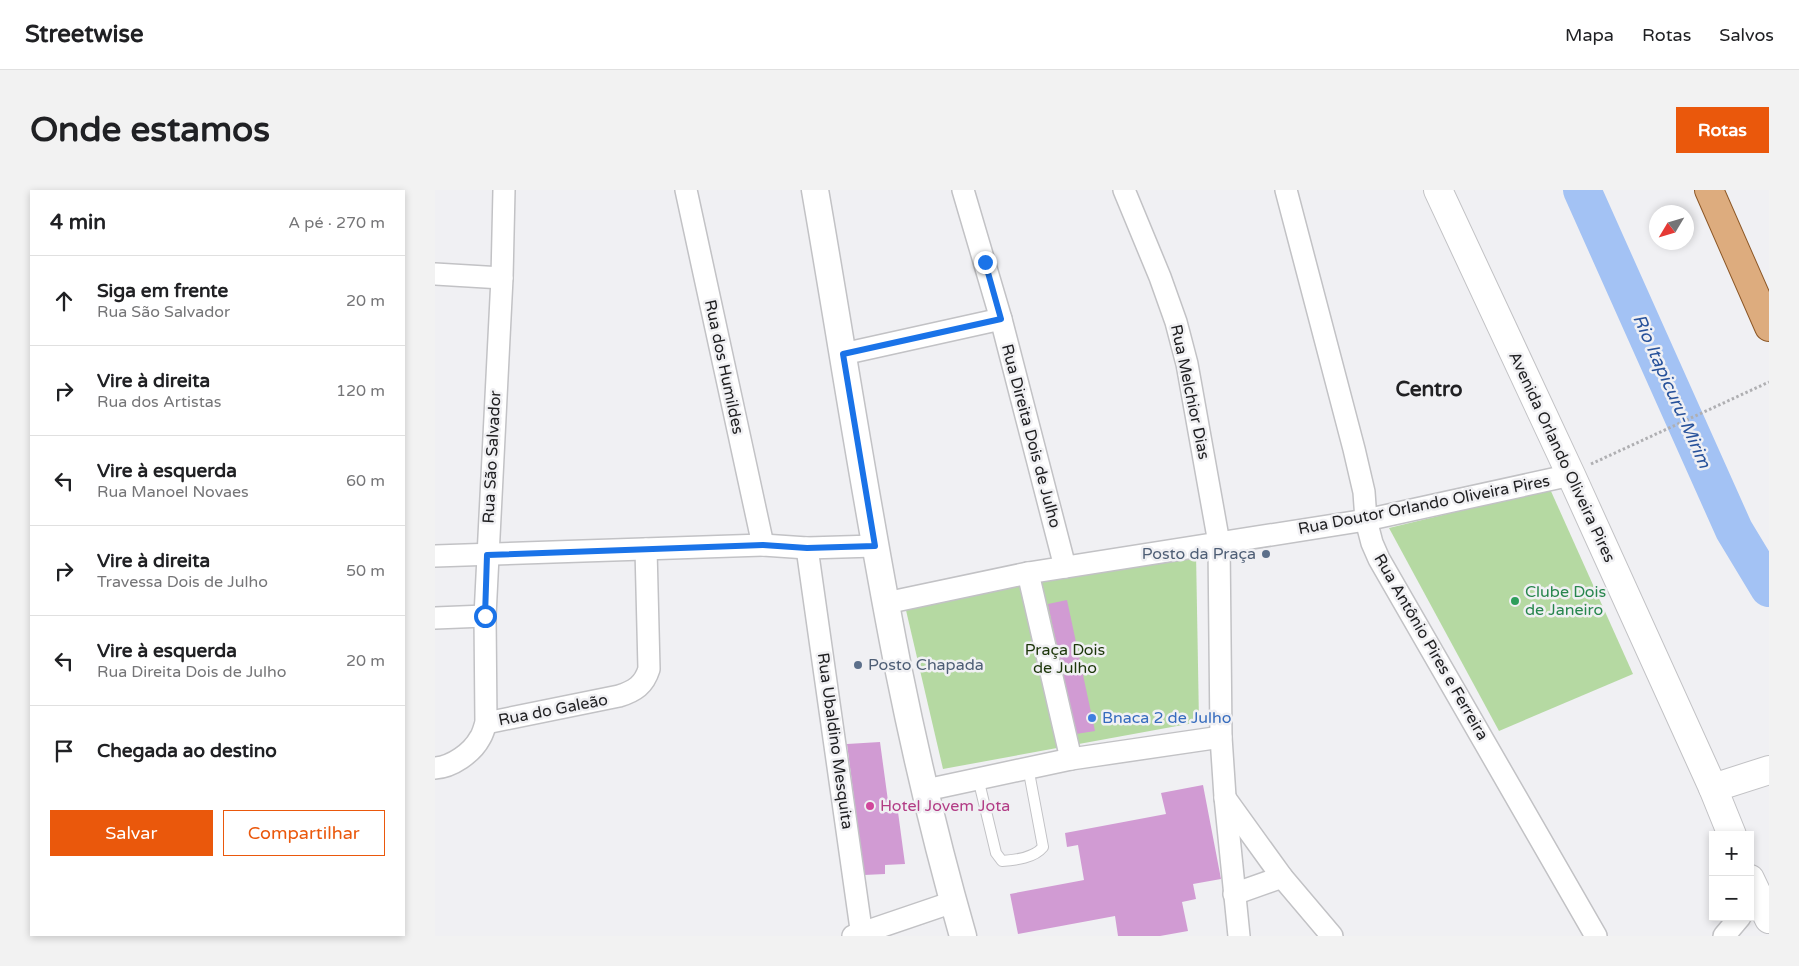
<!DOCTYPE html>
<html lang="pt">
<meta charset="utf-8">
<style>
body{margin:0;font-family:"Varela Round",sans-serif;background:#f2f2f2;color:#202124}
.controls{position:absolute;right:15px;bottom:15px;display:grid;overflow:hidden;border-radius:0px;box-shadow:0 2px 8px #0003}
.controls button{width:45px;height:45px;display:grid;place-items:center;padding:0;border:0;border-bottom:1px solid #e0e0e0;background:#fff;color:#202124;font:25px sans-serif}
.compass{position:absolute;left:1214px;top:15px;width:45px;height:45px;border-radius:50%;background:#fff;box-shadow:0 2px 8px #0003;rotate:232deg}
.stop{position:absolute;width:15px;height:15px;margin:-11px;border:4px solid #1a73e8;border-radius:50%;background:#fff}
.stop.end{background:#1a73e8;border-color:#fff;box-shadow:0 1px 5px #0008}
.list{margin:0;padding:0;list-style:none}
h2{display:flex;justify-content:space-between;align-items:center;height:65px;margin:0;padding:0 20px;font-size:21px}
h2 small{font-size:16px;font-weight:400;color:#757577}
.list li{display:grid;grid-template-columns:32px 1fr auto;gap:15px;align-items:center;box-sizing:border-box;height:90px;padding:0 20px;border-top:1px solid #e0e0e0}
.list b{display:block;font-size:19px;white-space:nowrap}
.list p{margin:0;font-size:16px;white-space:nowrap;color:#757577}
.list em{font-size:16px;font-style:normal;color:#757577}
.actions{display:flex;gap:10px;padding:15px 20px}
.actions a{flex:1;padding:11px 0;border:1px solid #ea580c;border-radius:0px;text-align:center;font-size:18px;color:#ea580c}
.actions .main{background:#ea580c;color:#fff}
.icon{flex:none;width:28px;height:28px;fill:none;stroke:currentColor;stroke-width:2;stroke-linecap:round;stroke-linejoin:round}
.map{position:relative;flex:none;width:1334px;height:746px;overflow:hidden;border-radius:0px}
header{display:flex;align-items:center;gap:30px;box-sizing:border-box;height:70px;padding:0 25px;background:#fff;border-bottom:1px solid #e0e0e0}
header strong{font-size:24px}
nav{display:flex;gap:28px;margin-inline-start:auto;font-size:18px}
.intro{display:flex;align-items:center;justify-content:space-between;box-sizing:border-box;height:120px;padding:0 30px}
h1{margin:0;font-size:35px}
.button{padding:12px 22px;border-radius:0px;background:#ea580c;color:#fff;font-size:18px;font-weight:700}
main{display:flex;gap:30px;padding:0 30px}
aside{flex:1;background:#fff;border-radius:0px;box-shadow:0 2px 8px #0003}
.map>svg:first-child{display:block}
.green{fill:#b5d9a2}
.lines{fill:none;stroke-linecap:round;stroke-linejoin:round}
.river{stroke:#a3c2f4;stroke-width:38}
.building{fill:#d19bd3}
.service-casing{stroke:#c2c2c5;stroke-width:12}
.minor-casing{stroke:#c2c2c5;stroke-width:24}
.tertiary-casing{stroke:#c2c2c5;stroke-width:29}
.secondary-casing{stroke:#c2c2c5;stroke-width:30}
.primary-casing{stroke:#8c5726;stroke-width:30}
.path{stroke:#afafb2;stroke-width:3;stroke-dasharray:2.5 2.5;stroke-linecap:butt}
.service{stroke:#fff;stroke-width:10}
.minor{stroke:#fff;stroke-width:21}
.tertiary{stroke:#fff;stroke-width:26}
.secondary{stroke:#fff;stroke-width:28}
.primary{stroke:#ddac7e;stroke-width:28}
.route{stroke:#1a73e8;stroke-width:6}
.service-dot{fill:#5c6f8a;stroke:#f0f0f3;stroke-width:2}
.leisure-dot{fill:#2e9e5b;stroke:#f0f0f3;stroke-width:2}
.shop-dot{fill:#3f7fe0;stroke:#f0f0f3;stroke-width:2}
.hotel-dot{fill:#d1479c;stroke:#f0f0f3;stroke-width:2}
.labels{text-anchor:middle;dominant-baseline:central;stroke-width:5;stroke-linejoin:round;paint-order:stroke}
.street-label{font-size:16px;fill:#212123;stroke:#f0f0f3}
.service-label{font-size:16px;fill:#4e5e75;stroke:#f0f0f3;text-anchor:end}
.leisure-label{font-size:16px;fill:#27864d;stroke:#f0f0f3;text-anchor:start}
.park-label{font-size:16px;fill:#1c3609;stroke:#f0f0f3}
.shop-label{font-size:16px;fill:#366cbe;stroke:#f0f0f3;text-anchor:start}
.hotel-label{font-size:16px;fill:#b23c85;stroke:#f0f0f3;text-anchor:start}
.water-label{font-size:18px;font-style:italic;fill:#28529b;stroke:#f0f0f3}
.district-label{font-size:21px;font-weight:bold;fill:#212123;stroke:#f0f0f3}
</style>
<header>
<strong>Streetwise</strong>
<nav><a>Mapa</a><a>Rotas</a><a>Salvos</a></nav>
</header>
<div class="intro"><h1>Onde estamos</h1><a class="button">Rotas</a></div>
<main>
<aside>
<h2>4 min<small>A pé · 270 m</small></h2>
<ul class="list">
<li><svg class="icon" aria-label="ahead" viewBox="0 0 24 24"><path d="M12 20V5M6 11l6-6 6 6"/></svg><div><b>Siga em frente</b><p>Rua São Salvador</p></div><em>20 m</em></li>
<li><svg class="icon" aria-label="right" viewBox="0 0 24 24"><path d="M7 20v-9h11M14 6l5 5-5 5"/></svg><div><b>Vire à direita</b><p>Rua dos Artistas</p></div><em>120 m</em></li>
<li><svg class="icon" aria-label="left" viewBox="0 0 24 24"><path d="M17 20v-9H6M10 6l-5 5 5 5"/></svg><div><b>Vire à esquerda</b><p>Rua Manoel Novaes</p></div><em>60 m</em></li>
<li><svg class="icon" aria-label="right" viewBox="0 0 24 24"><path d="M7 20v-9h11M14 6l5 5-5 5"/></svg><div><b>Vire à direita</b><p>Travessa Dois de Julho</p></div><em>50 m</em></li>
<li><svg class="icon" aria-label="left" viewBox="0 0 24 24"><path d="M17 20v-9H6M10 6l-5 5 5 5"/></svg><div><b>Vire à esquerda</b><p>Rua Direita Dois de Julho</p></div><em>20 m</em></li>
<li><svg class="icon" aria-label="arrive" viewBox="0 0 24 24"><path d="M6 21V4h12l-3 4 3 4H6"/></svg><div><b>Chegada ao destino</b></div></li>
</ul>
<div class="actions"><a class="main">Salvar</a><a>Compartilhar</a></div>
</aside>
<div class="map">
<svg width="1334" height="746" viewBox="0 0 1334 746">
<rect width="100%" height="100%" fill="#f0f0f3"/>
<!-- green -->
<g class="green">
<path d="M1115,299L1198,484L1064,541L954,338Z"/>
<path d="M761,362L764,532L508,579L470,416Z"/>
</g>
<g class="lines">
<!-- river -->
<path class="river" d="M1147,0L1299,340L1334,398"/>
</g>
<!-- building -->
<g class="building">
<path d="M632,410L660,541L641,544L613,414Z"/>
<path d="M445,552L453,611L448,622H463L470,674L450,675V684L429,685L412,554Z"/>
<path d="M768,595L786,689L758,694L761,709L747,712L753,741L725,746H683L680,726L583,744L575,704L649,690L643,655L632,657L630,643L731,624L726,603Z"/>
</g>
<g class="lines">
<!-- service casing -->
<g class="service-casing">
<path id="service" d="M543,588L561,663L567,671C581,670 599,668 608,657L593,577"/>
</g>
<!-- minor casing -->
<g class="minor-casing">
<g id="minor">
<path d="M251,0L328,355"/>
<path d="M528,0L566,129L630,377"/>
<path d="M689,0L725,87L741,132L752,174L784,353L786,547L790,607L804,746"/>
<path d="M851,0L919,259L929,302L931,330L937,353L944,369L1161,746"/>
<path d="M0,84L67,88"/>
<path d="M408,164L566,129"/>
<path d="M372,358L427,746"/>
<path d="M0,366L328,355L372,358L440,356"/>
<path d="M593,383L636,569"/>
<path d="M451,413L593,383L931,330L1136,285"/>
<path d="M0,428L50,426"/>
<path d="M51,533L184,506C200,501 209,495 214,479L211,359"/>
<path d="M0,578C17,577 37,563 45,548C48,544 49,538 51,533L50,426L67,88L69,0"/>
<path d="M491,600L636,569L786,547"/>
<path d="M790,608L847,687L897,746"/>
<path d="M799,704L847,687"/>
<path d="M418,746L518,712"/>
<path d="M1289,746L1305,727"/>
</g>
</g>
<!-- tertiary casing -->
<g class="tertiary-casing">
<path id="tertiary" d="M380,0C408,161 432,322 464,482C482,571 503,659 528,746"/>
</g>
<!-- secondary casing -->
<g class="secondary-casing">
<g id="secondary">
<path d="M1003,0L1136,285L1278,598L1297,645"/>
<path d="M1278,598L1334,580"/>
<path d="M1315,689L1334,729"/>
</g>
</g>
<!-- primary casing -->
<g class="primary-casing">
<path id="primary" d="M1274,0L1334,137"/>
</g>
<!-- path -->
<path class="path" d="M1156,274L1334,192"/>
<!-- service -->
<use href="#service" class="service"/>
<!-- minor -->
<use href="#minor" class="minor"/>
<!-- tertiary -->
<use href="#tertiary" class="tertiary"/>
<!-- secondary -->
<use href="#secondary" class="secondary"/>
<!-- primary -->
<use href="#primary" class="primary"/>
</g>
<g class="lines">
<!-- route -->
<path class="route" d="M50,426L52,365L328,355L372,358L440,356L408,164L566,129L550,72"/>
</g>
<!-- markers -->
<g class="service-dot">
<circle cx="831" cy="364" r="5"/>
<circle cx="423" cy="475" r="5"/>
</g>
<circle class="leisure-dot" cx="1080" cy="411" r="5"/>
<circle class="shop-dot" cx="657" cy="528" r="5"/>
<circle class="hotel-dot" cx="435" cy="616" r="5"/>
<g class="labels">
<!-- street labels -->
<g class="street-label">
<text transform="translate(289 177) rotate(78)">Rua dos Humildes</text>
<text transform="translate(755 202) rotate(78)">Rua Melchior Dias</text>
<text transform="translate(596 246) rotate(75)">Rua Direita Dois de Julho</text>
<text transform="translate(57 267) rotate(-87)">Rua São Salvador</text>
<text transform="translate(1127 267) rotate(65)">Avenida Orlando Oliveira Pires</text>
<text transform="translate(989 315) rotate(-11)">Rua Doutor Orlando Oliveira Pires</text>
<text transform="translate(996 457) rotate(60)">Rua Antônio Pires e Ferreira</text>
<text transform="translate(118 520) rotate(-11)">Rua do Galeão</text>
<text transform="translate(400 551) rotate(82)">Rua Ubaldino Mesquita</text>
</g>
<!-- service labels -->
<g class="service-label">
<text x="821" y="364">Posto da Praça</text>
<text x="433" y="475" text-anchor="start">Posto Chapada</text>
</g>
<!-- leisure labels -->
<g class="leisure-label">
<text x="1090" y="402">Clube Dois<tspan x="1090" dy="18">de Janeiro</tspan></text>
</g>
<!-- park labels -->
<g class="park-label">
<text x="630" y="460">Praça Dois<tspan x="630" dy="18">de Julho</tspan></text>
</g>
<!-- shop labels -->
<g class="shop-label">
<text x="667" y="528">Bnaca 2 de Julho</text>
</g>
<!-- hotel labels -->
<g class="hotel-label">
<text x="445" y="616">Hotel Jovem Jota</text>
</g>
<!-- water labels -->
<g class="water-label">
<text transform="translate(1237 201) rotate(66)">Rio Itapicuru-Mirim</text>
</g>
<!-- district labels -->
<g class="district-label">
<text x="994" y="199">Centro</text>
</g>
</g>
</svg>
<div class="controls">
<button>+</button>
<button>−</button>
</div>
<svg class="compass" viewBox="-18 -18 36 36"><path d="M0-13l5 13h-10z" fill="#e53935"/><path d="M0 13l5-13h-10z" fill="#757577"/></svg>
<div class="stop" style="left:50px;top:426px"></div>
<div class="stop end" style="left:550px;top:72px"></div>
</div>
</main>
